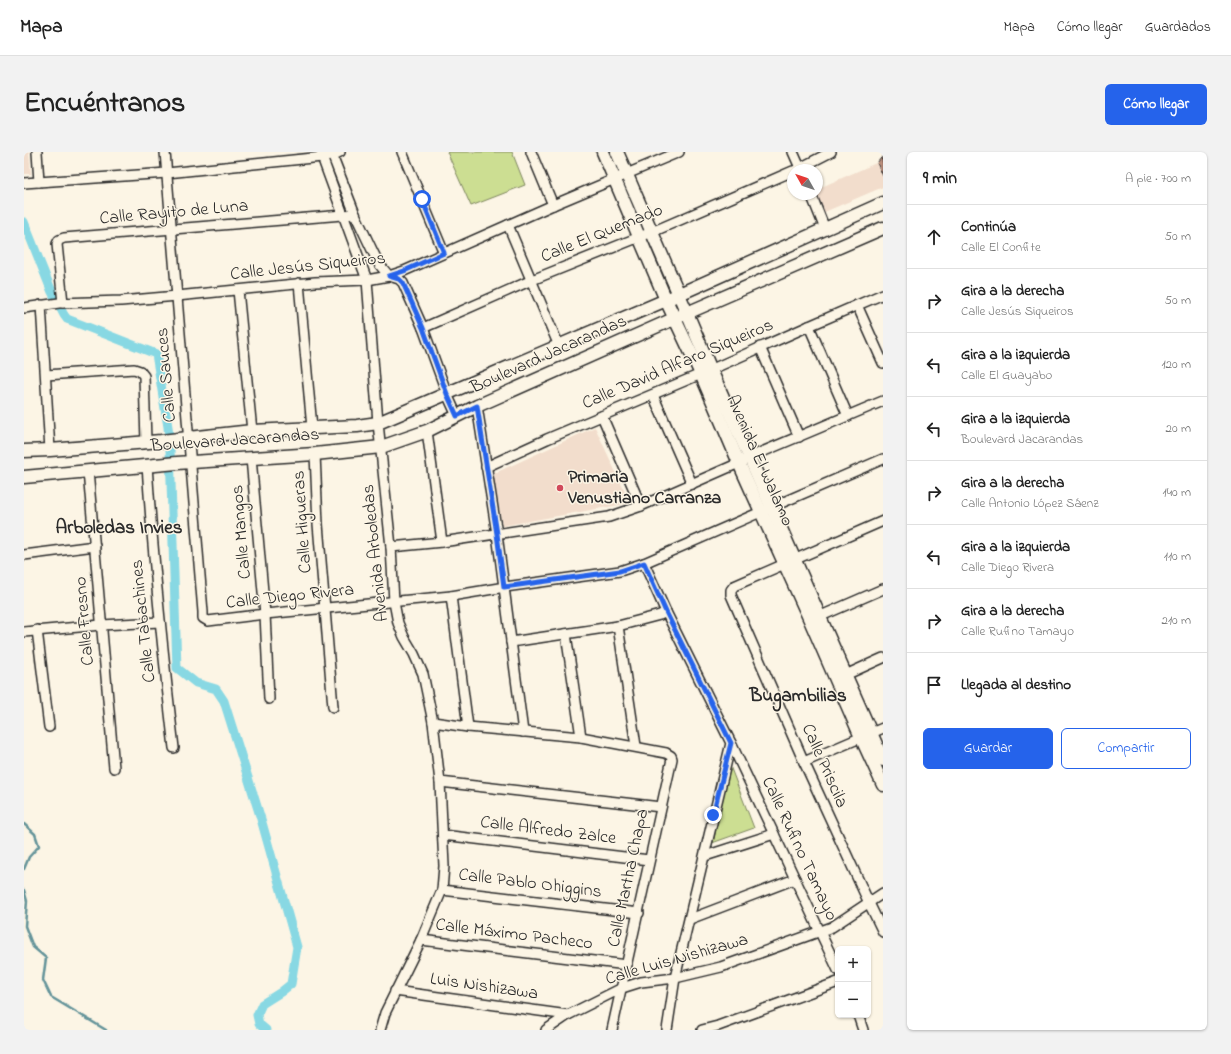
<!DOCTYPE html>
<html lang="es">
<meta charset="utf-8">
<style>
body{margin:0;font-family:"Indie Flower",sans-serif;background:#f2f2f2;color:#222}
.controls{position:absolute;right:12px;bottom:12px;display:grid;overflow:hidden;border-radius:6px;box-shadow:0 1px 3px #0004}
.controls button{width:36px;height:36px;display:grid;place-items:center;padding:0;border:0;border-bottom:1px solid #e0e0e0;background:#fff;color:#222;font:20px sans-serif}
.compass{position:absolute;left:763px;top:12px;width:36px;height:36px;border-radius:50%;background:#fff;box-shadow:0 1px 3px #0004;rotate:310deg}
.stop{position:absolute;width:12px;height:12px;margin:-9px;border:3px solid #2563eb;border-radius:50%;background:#fff}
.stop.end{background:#2563eb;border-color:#fff;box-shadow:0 1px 4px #0008}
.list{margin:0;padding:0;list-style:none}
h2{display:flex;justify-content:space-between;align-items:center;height:52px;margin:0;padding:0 16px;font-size:17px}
h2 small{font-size:13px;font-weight:400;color:#767676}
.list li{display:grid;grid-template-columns:26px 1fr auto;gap:12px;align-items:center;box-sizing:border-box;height:64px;padding:0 16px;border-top:1px solid #e0e0e0}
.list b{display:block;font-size:15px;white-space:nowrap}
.list p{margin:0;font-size:13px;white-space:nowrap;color:#767676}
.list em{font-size:13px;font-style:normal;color:#767676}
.actions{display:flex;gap:8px;padding:12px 16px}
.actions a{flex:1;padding:9px 0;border:1px solid #2563eb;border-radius:6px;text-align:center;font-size:14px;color:#2563eb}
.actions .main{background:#2563eb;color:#fff}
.icon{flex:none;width:22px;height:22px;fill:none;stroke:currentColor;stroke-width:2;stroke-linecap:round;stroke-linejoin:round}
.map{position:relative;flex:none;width:859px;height:878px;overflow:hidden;border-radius:6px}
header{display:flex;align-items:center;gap:24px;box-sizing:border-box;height:56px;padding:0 20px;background:#fff;border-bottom:1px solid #e0e0e0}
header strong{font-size:19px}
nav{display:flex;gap:22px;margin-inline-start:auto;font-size:14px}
.intro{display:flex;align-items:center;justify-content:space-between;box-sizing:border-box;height:96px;padding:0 24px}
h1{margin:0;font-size:28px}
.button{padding:10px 18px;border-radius:6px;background:#2563eb;color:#fff;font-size:14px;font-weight:700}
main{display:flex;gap:24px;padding:0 24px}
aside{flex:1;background:#fff;border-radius:6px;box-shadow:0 1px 3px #0004}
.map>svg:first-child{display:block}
.built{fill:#f2ddcc}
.green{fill:#ccde92;stroke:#7c845e}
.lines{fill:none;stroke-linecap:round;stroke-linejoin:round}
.stream{stroke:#639399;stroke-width:2.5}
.canal{stroke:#88d8e3;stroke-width:9}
.street-casing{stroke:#2b2b2b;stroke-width:12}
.secondary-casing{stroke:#2b2b2b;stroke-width:15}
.street{stroke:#fcf5e5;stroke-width:9}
.secondary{stroke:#fcf5e5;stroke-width:12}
.wall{fill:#bb8e7c;stroke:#2b2b2b}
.building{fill:#daa590;stroke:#2b2b2b}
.route{stroke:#2563eb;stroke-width:5}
.poi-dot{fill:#d1495b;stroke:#fcf5e5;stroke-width:1.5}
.labels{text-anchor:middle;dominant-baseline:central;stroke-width:3;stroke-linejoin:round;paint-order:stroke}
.street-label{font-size:18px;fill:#2b2b2b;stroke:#fcf5e5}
.poi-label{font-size:18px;font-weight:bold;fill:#2b2b2b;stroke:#fcf5e5;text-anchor:start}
.neighbourhood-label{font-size:19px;font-weight:bold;fill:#2b2b2b;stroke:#fcf5e5}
</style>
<header>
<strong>Mapa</strong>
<nav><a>Mapa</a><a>Cómo llegar</a><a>Guardados</a></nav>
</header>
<div class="intro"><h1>Encuéntranos</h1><a class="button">Cómo llegar</a></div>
<main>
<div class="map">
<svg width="859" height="878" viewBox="0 0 859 878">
<rect width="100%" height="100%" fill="#fcf5e5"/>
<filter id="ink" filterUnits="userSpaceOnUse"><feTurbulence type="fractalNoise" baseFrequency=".025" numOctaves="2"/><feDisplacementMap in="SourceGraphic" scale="8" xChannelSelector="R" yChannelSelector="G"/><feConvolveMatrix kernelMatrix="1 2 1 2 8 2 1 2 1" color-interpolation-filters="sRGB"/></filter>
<g filter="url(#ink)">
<!-- built -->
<g class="built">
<path d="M0,0H5L7,22H0Z"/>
<path d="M859,8V35L798,61L790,42H793V37Z"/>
<path d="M571,275L606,351L478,374L469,322Z"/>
</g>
<!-- green -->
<g class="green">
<path d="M423,0H488L501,33L447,54Z"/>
<path d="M706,614L730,676L688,691H689Z"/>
</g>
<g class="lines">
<!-- stream -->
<g class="stream">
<path d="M0,672L11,682L15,694L5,705L0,717"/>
<path d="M0,738L3,749L1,774L9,795L22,806L19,828L27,845L82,878"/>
</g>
<!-- canal -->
<path class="canal" d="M0,70L28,140L40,163L43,167L132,202L144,275L146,298L153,516L172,531L192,537L200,549L237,667L273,795L267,832L257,840L238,852L233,863L235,872L242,878"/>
<!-- street casing -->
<g class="street-casing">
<g id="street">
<path d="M13,0L15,30"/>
<path d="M141,0L179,460V466L184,469L241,462L427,444L481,435L596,419L620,411L748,355L859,307"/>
<path d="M307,0L331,62L349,100L355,112L365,124L375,127L379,131L399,176L423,242L433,264"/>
<path d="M378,0L420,101"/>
<path d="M507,0L529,53"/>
<path d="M769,0L777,18"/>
<path d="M298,5L343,128L354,271L367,395L370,450L374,471L380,485L390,502L399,522L409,570L416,630L420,714L418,738L397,788L361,861L356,878"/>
<path d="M772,18L807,0"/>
<path d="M0,31L143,21L308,4L316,0"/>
<path d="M787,42L801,77"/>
<path d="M484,73L535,194"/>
<path d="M275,131L288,276"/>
<path d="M214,138L228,279"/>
<path d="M39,151L33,92L35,88L40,86L331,62"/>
<path d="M17,153L26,298"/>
<path d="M833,153L859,211"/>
<path d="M0,156L35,151L97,149L153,144L291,130L343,128L365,124L380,119L529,53L655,0"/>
<path d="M785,174L824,264"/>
<path d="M399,176L508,128L628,80L769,19"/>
<path d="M736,195L775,285"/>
<path d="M22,223L110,217L116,219L120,224L122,290"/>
<path d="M629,243L668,332"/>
<path d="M453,254L473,382L499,580"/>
<path d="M578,264L617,354"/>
<path d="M403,279L418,390"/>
<path d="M291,302L294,372L309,555"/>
<path d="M227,306L241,462L245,547"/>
<path d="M123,313C129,408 139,502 150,596"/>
<path d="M462,315L523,287L677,222L785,174L859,142"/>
<path d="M64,319L90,616"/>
<path d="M859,369L710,434L707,438V443L780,610L845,751L859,780"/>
<path d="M367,395L418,390L585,365L617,354L715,311L726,305L859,249"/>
<path d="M0,403L71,394"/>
<path d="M620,411L642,460L707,591L651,826L643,878"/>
<path d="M427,444L444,575"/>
<path d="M790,467L859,437"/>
<path d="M594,474L612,594"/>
<path d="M13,478L25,575"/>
<path d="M0,480L77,473L136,470"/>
<path d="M542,482L557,585"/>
<path d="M487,490L594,474L636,463L642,460"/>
<path d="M817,525L859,506"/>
<path d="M409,570L444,575L557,585L642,601L647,604L648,607L588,878"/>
<path d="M707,591L814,818"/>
<path d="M780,610L859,576"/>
<path d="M416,630L637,655"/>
<path d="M419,683L625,708"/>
<path d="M681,704L750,682"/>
<path d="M418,738L615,761"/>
<path d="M666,767L771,727"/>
<path d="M397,788L603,813"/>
<path d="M371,839L544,863"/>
<path d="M834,863L839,878"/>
<path d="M522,878L544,863L598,836L617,830L651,826L697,815L808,775L859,741"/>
<path d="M678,878L694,874L814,830"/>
</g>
</g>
<!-- secondary casing -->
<g class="secondary-casing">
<g id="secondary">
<path d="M579,0L642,148L677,222L715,311L786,468L837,585L859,633"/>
<path d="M593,0L663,161L687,218L859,608"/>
<path d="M0,299L26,298L137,289L228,279L333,274L354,271L642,148L859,51"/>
<path d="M0,325L153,311L291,302L357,295L403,279L453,254L663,161L859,76"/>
</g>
</g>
<!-- street -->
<use href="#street" class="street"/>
<!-- secondary -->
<use href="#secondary" class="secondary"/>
</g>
<!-- wall -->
<path class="wall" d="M859,5V24L853,11L857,6Z"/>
<!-- building -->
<path class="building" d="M859,5V11L857,6Z"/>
</g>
<g class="lines" filter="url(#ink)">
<!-- route -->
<path class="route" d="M398,47L420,101L380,119L365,124L375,127L379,131L399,176L423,242L433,264L453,254L473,382L480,435L596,419L620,411L642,460L707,591L689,663"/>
</g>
<!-- markers -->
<circle class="poi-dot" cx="536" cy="336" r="4"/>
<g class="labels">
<!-- street labels -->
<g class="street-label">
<text transform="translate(150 61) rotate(-5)">Calle Rayito de Luna</text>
<text transform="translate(578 82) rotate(-22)">Calle El Quemado</text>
<text transform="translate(284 115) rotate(-6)">Calle Jesús Siqueiros</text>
<text transform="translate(525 203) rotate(-24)">Boulevard Jacarandas</text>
<text transform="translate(654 213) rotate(-23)">Calle David Alfaro Siqueiros</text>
<text transform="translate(143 223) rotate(-95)">Calle Sauces</text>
<text transform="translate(211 289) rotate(-4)">Boulevard Jacarandas</text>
<text transform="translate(735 309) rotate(66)">Avenida El Walamo</text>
<text transform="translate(279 370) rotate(-94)">Calle Higueras</text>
<text transform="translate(218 380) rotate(-95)">Calle Mangos</text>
<text transform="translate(352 401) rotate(-96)">Avenida Arboledas</text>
<text transform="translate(266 445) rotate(-6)">Calle Diego Rivera</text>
<text transform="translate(61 469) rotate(-95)">Calle Fresno</text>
<text transform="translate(120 469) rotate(-96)">Calle Tabachines</text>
<text transform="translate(800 614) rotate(66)">Calle Priscila</text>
<text transform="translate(524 679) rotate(7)">Calle Alfredo Zalce</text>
<text transform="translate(775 697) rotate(65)">Calle Rufino Tamayo</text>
<text transform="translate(605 726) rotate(-78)">Calle Martha Chapa</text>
<text transform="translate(506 732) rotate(7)">Calle Pablo Ohiggins</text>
<text transform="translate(490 783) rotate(7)">Calle Máximo Pacheco</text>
<text transform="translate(653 808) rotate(-16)">Calle Luis Nishizawa</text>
<text transform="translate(460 835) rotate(8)">Luis Nishizawa</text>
</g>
<!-- poi labels -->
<g class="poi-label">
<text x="544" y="326">Primaria<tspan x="544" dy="21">Venustiano Carranza</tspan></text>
</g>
<!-- neighbourhood labels -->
<g class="neighbourhood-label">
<text x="95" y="376">Arboledas Invies</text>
<text x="774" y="544">Bugambilias</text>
</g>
</g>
</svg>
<div class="controls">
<button>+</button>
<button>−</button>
</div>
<svg class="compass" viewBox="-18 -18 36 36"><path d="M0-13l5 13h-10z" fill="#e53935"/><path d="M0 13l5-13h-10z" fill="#767676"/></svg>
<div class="stop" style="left:398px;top:47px"></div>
<div class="stop end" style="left:689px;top:663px"></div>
</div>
<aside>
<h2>9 min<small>A pie · 700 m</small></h2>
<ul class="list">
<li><svg class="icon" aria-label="ahead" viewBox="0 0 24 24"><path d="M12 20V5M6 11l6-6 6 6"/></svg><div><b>Continúa</b><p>Calle El Confite</p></div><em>50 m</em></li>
<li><svg class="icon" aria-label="right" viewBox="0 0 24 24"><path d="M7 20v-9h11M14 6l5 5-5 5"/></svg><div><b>Gira a la derecha</b><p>Calle Jesús Siqueiros</p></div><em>50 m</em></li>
<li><svg class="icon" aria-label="left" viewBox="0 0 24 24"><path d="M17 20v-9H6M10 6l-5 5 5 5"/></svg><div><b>Gira a la izquierda</b><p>Calle El Guayabo</p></div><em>120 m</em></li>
<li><svg class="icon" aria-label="left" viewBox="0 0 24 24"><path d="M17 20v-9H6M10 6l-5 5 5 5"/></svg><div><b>Gira a la izquierda</b><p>Boulevard Jacarandas</p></div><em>20 m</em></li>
<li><svg class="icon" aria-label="right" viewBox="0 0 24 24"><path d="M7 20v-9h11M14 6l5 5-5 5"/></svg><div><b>Gira a la derecha</b><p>Calle Antonio López Sáenz</p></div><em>140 m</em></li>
<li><svg class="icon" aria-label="left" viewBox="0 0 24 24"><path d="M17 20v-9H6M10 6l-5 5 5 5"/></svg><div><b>Gira a la izquierda</b><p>Calle Diego Rivera</p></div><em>110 m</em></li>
<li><svg class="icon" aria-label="right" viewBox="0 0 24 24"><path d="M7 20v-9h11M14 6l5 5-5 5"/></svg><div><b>Gira a la derecha</b><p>Calle Rufino Tamayo</p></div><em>210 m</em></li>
<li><svg class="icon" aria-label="arrive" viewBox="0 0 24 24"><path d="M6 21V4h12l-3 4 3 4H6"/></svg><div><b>Llegada al destino</b></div></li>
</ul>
<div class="actions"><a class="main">Guardar</a><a>Compartir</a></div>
</aside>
</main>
